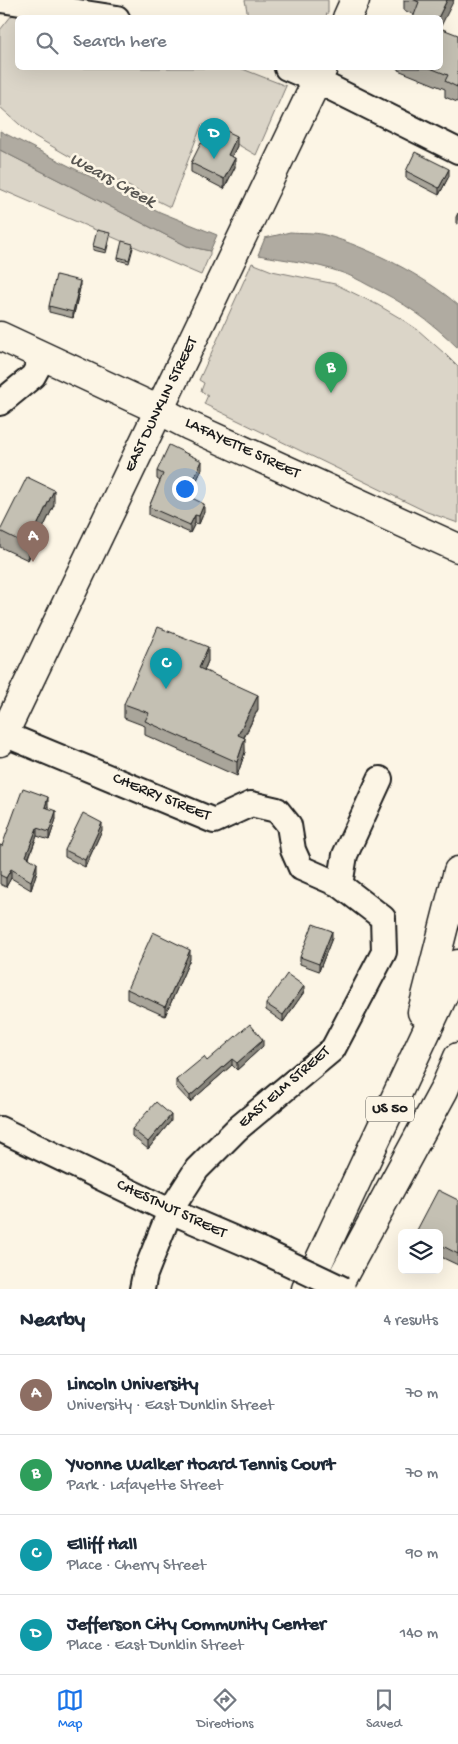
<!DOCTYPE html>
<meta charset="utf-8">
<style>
body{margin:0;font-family:"Gochi Hand",sans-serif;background:#f6f6f7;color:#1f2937}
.controls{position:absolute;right:15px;bottom:15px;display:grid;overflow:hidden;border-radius:8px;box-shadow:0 5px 20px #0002}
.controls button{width:45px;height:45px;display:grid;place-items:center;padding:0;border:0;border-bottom:1px solid #e0e1e3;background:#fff;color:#1f2937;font:25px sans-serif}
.you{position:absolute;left:184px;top:488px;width:18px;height:18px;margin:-12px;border:4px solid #fff;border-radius:50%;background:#1a73e8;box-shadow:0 0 0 8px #1a73e833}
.badge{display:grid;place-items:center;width:32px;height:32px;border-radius:50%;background:#1a73e8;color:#fff;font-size:16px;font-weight:700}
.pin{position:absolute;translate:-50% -41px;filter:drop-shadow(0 1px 2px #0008)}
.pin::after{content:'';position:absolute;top:26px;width:18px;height:15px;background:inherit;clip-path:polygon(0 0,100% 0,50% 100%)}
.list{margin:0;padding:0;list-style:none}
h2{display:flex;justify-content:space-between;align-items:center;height:65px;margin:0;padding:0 20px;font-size:21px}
h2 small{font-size:16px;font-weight:400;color:#747a83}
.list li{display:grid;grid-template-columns:32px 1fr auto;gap:15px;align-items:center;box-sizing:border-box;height:80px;padding:0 20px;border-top:1px solid #e0e1e3}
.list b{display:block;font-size:19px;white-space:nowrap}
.list p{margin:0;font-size:16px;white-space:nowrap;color:#747a83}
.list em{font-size:16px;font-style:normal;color:#747a83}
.icon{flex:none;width:28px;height:28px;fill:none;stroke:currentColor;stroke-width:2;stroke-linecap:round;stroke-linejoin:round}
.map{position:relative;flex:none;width:458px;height:1289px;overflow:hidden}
.search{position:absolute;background:#fff;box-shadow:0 5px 20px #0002;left:15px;right:15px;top:15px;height:55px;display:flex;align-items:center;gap:12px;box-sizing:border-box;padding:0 18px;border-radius:8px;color:#747a83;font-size:19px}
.sheet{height:385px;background:#fff}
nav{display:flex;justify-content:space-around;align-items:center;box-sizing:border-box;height:70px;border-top:1px solid #e0e1e3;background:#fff;font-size:14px;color:#747a83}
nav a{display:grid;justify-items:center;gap:2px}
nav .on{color:#1a73e8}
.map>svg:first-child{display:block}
.green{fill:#dbd5c8;stroke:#7c7872}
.water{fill:#b0aba1;stroke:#75726c}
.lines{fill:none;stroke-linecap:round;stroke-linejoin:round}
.minor-casing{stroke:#1c1c1c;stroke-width:28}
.major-casing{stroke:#1c1c1c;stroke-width:31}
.highway-casing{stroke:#1c1c1c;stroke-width:31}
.minor{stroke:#fcf5e5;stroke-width:24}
.major{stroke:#fcf5e5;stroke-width:28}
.highway{stroke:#fcf5e5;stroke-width:28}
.minor-bridge-casing{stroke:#1c1c1c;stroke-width:28;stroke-linecap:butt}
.minor-bridge{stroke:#fcf5e5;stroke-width:24}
.wall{fill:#a9a59a;stroke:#1c1c1c}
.shaded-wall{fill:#89867d;stroke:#1c1c1c}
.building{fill:#c4c0b3;stroke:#1c1c1c}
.labels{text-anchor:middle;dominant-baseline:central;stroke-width:5;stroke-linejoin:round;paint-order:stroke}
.shield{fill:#fcf5e5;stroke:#5f5d58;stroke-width:1}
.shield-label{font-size:15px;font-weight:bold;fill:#1c1c1c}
.street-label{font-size:16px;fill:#1c1c1c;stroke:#fcf5e5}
.water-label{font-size:18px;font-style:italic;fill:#575551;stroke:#fcf5e5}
</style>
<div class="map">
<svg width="458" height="1289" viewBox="0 0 458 1289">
<rect width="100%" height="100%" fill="#fcf5e5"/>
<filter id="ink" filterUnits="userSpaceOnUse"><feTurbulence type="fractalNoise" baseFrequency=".02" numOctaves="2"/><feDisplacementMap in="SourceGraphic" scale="10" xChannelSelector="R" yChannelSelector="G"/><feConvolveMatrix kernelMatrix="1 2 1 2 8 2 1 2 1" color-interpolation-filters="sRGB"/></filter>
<g filter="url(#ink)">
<!-- green -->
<g class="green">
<path d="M245,0H328V12L325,17H248Z"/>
<path d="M12,15L28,17L18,18V68H240L286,86L256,155L202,124L170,207L74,159L29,133L0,107V30Z"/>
<path d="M0,150L187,246L210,251V254L201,275L0,189Z"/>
<path d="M252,263L272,271L335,284L378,305L400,318L418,330L444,353L458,367V523L427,512L204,404L208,395L201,391L204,383L199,380Z"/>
</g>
<!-- water -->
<g class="water">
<path d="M0,131L160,212L217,235L210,251L187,246L0,150Z"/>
<path d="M290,232C301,233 315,232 325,235C368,247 425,276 458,305V348C430,320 403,302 368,285C359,280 350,275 340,272C314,263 285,260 258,255L265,238Z"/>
</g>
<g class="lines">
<!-- minor casing -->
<g class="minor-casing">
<g id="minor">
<path d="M1,0L117,18"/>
<path d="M287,68L317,81L458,151"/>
<path d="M0,403L33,376L44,356"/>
<path d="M4,734L214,821L251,804L277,810L289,825L293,850L301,868L340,885"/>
<path d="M0,1129L170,1211L263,1251"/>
<path d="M142,1289L145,1274L170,1211L197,1169L237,1129L333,1049L384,952L383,918L340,885L345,855L380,779"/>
</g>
</g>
<!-- major casing -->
<g class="major-casing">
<g id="major">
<path d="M347,18L355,0"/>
<path d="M0,336L159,410L190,426L458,548"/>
<path d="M0,742L323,68"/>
</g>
</g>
<!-- highway casing -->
<g class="highway-casing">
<g id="highway">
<path d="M422,1012L458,871"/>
<path d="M306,1289L458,964"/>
<path d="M336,1289L444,1090L458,1057"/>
</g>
</g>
<!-- minor -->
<use href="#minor" class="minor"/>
<!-- major -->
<use href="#major" class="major"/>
<!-- highway -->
<use href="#highway" class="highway"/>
<!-- minor-bridge casing -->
<g class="minor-bridge-casing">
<path id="minor-bridge" d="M263,1251L343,1289"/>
</g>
<!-- minor-bridge -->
<use href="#minor-bridge" class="minor-bridge"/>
</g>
<!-- wall -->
<g class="wall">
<path d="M404,0H454L414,15L404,10Z"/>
<path d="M458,35V101H457V102L445,97V89L398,70V68H440Z"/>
<path d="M207,145L237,146L232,156L235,167L224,189L191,172V163Z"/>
<path d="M406,171L449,176L439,195L406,178Z"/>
<path d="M458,213V224L456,223V217Z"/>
<path d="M110,237L106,253L93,250V246Z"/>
<path d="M133,248L129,263L118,260V257Z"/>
<path d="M80,288L73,318L49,312V306Z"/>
<path d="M202,469L189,497L204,512L199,524L195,523L190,533L149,515V507L160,481L157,479V471Z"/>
<path d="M54,505L28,560L0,547V531Z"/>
<path d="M208,661L204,671L258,709L244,738L245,752L237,776L145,735V726L124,718V704Z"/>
<path d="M48,806V808L56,819L49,840L37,836L29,858L37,871L31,890L11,878L6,887L0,884V845L2,846Z"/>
<path d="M102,830L85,867L65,857V850Z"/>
<path d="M332,938L319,971L300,964V957Z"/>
<path d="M190,959L165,1016L127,999V989Z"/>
<path d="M304,992L283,1022L266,1010V1004Z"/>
<path d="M263,1046L237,1070L232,1065L190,1102L176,1087V1080L207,1061Z"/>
<path d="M171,1121L148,1149L132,1136V1129Z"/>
<path d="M458,1200V1265L439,1256V1233Z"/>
</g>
<!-- shaded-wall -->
<g class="shaded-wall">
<path d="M447,0H454L440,28V18H438Z"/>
<path d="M237,136V146L228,164V155Z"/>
<path d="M235,158V167L224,189V179Z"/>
<path d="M449,169V176L439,195V188Z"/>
<path d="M80,281V288L73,318V312Z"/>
<path d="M202,461V469L186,504V495Z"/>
<path d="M54,490V505L28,560V545Z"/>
<path d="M204,504V512L199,524V516Z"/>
<path d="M195,515V523L190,533V525Z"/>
<path d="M208,647V661L199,682V668Z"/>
<path d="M258,695V709L238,749V735Z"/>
<path d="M245,738V752L237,776V762Z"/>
<path d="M48,797V806L45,815V807Z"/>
<path d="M56,811V819L49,840V832Z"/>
<path d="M102,823V830L85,867V860Z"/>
<path d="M37,828V836L26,864V856Z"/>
<path d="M37,863V871L31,890V881Z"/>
<path d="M11,869V878L6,887V878Z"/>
<path d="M332,931V938L319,971V964Z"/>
<path d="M190,950V959L165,1016V1007Z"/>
<path d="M304,986V992L283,1022V1015Z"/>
<path d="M263,1040V1046L237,1070V1063Z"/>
<path d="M232,1059V1065L190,1102V1096Z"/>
<path d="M171,1115V1121L148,1149V1142Z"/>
</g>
<!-- building -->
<g class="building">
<path d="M414,0H447L438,18H413L419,2Z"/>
<path d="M440,28L458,35V85H457V87L445,81L448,75L430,68H440Z"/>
<path d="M216,126L237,136L228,155L235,158L224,179L191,163L201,143L207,145Z"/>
<path d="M415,152L449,169L439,188L406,171Z"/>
<path d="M97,230L110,233L106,250L93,246Z"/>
<path d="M122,241L133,244L129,260L118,257Z"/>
<path d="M56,275L80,281L73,312L49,306Z"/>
<path d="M169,445L202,461L186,495L204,504L199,516L195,515L190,525L149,507L163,474L157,471Z"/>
<path d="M27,477L54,490L28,545L0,531Z"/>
<path d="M158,627L208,647L199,668L258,695L238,735L245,738L237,762L145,721L149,713L124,704Z"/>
<path d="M23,788L48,797L45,807L56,811L49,832L37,828L26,856L37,863L31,881L11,869L6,878L0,875V845L2,846Z"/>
<path d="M83,813L102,823L85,860L65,850Z"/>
<path d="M313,924L332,931L319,964L300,957Z"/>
<path d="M153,932L190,950L165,1007L127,989Z"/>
<path d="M287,974L304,986L283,1015L266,1004Z"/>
<path d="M250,1024L263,1040L237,1063L232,1059L190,1096L176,1080L204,1057L207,1061Z"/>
<path d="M156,1102L171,1115L148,1142L132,1129Z"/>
<path d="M438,1190L458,1200V1254L439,1244V1233L416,1232Z"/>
</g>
</g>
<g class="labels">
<!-- shield labels -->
<rect class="shield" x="366" y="1096.5" width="48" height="25" rx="4"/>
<g class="shield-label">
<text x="390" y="1109">US 50</text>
</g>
<!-- street labels -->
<g class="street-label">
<text transform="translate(162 405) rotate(-64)">EAST DUNKLIN STREET</text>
<text transform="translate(242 449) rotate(25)">LAFAYETTE STREET</text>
<text transform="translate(161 798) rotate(22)">CHERRY STREET</text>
<text transform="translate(285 1088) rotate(-41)">EAST ELM STREET</text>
<text transform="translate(171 1210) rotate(25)">CHESTNUT STREET</text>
</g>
<!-- water labels -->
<g class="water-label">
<text transform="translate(112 181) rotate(29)">Wears Creek</text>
</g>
</g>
</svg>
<div class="controls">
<button><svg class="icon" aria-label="layers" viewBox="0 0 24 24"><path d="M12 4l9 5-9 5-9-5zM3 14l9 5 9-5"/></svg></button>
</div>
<div class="you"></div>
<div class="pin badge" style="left:33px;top:562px;background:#8d6e63">A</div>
<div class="pin badge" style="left:331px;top:393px;background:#2e9e5b">B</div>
<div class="pin badge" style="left:166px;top:689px;background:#0f9aa8">C</div>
<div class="pin badge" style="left:214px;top:159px;background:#0f9aa8">D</div>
<div class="search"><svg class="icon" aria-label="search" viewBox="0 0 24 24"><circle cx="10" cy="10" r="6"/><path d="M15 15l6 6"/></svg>Search here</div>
</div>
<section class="sheet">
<h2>Nearby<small>4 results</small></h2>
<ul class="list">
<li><span class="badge" style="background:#8d6e63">A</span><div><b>Lincoln University</b><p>University · East Dunklin Street</p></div><em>70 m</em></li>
<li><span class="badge" style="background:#2e9e5b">B</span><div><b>Yvonne Walker Hoard Tennis Court</b><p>Park · Lafayette Street</p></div><em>70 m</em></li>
<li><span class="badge" style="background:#0f9aa8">C</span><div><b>Elliff Hall</b><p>Place · Cherry Street</p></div><em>90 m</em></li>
<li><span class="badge" style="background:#0f9aa8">D</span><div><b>Jefferson City Community Center</b><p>Place · East Dunklin Street</p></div><em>140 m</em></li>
</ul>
</section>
<nav>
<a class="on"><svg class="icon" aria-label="map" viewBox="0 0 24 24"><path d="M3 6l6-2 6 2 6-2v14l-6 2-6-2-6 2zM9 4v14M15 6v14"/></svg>Map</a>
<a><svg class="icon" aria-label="directions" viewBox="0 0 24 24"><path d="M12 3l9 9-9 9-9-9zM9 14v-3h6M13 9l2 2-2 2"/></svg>Directions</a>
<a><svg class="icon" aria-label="saved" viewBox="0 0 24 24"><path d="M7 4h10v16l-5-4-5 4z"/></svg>Saved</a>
</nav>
